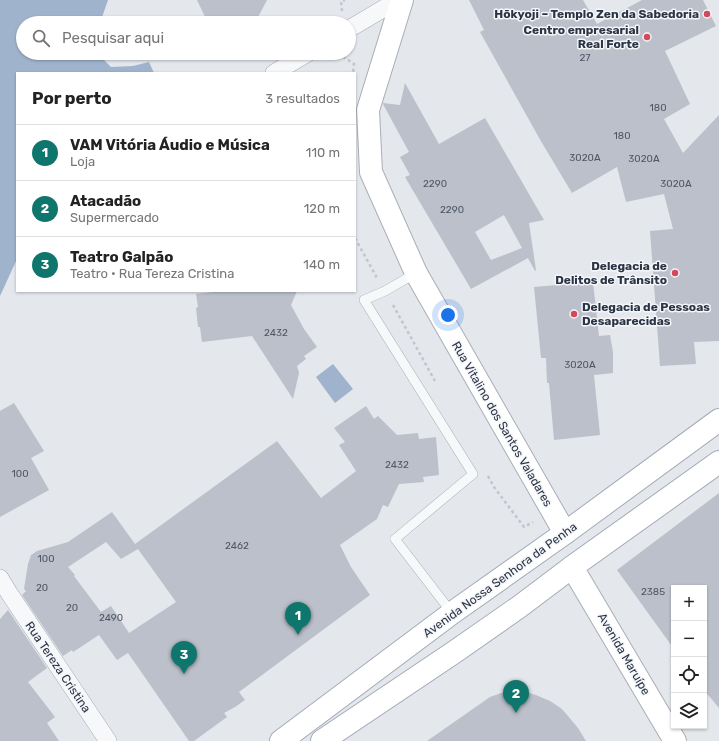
<!DOCTYPE html>
<html lang="pt">
<meta charset="utf-8">
<style>
body{margin:0;font-family:Rubik,sans-serif;background:#f6f6f6;color:#222}
.controls{position:absolute;right:12px;bottom:12px;display:grid;overflow:hidden;border-radius:0px;box-shadow:0 1px 3px #0004}
.controls button{width:36px;height:36px;display:grid;place-items:center;padding:0;border:0;border-bottom:1px solid #e0e0e0;background:#fff;color:#222;font:20px sans-serif}
.you{position:absolute;left:448px;top:315px;width:14px;height:14px;margin:-10px;border:3px solid #fff;border-radius:50%;background:#1a73e8;box-shadow:0 0 0 6px #1a73e833}
.badge{display:grid;place-items:center;width:26px;height:26px;border-radius:50%;background:#0f766e;color:#fff;font-size:13px;font-weight:700}
.pin{position:absolute;translate:-50% -33px;filter:drop-shadow(0 1px 2px #0008)}
.pin::after{content:'';position:absolute;top:21px;width:14px;height:12px;background:inherit;clip-path:polygon(0 0,100% 0,50% 100%)}
.list{margin:0;padding:0;list-style:none}
h2{display:flex;justify-content:space-between;align-items:center;height:52px;margin:0;padding:0 16px;font-size:17px}
h2 small{font-size:13px;font-weight:400;color:#767676}
.list li{display:grid;grid-template-columns:26px 1fr auto;gap:12px;align-items:center;box-sizing:border-box;height:56px;padding:0 16px;border-top:1px solid #e0e0e0}
.list b{display:block;font-size:15px;white-space:nowrap}
.list p{margin:0;font-size:13px;white-space:nowrap;color:#767676}
.list em{font-size:13px;font-style:normal;color:#767676}
.icon{flex:none;width:22px;height:22px;fill:none;stroke:currentColor;stroke-width:2;stroke-linecap:round;stroke-linejoin:round}
.map{position:relative;flex:none;width:719px;height:741px;overflow:hidden}
.search{position:absolute;background:#fff;box-shadow:0 1px 3px #0004;left:16px;top:16px;width:340px;height:44px;display:flex;align-items:center;gap:10px;box-sizing:border-box;padding:0 14px;border-radius:22px;color:#767676;font-size:15px}
.panel{position:absolute;background:#fff;box-shadow:0 1px 3px #0004;left:16px;top:72px;width:340px;height:220px;border-radius:0px}
.map>svg:first-child{display:block}
.water{fill:#9fb4cc}
.building{fill:#bbc0ca;fill-rule:evenodd}
.lines{fill:none;stroke-linecap:round;stroke-linejoin:round}
.lane-casing{stroke:#a9aeb7;stroke-width:10}
.street-casing{stroke:#a9aeb7;stroke-width:18}
.secondary-casing{stroke:#a9aeb7;stroke-width:24}
.primary-casing{stroke:#a3abb8;stroke-width:24}
.path{stroke:#c2c5cb;stroke-width:2.5;stroke-dasharray:3 3;stroke-linecap:butt}
.lane{stroke:#f7f8fa;stroke-width:9}
.street{stroke:#f7f8fa;stroke-width:17}
.secondary{stroke:#fff;stroke-width:22}
.primary{stroke:#fff;stroke-width:22}
.poi-dot{fill:#d1495b;stroke:#f4f6f9;stroke-width:1.5}
.labels{text-anchor:middle;dominant-baseline:central;stroke-width:3;stroke-linejoin:round;paint-order:stroke}
.number-label{font-size:10px;fill:#4f5766}
.poi-label{font-size:12px;font-weight:bold;fill:#2b3445;stroke:#f4f6f9;text-anchor:end}
.street-label{font-size:12px;fill:#2b3445;stroke:#f4f6f9}
</style>
<div class="map">
<svg width="719" height="741" viewBox="0 0 719 741">
<rect width="100%" height="100%" fill="#e4e7ec"/>
<!-- water -->
<g class="water">
<path d="M0,0H108L100,23H23V53H97L111,67L133,66L149,62L154,73H17V259L0,296Z"/>
<path d="M333,364L353,389L335,403L316,377Z"/>
</g>
<!-- building -->
<g class="building">
<path d="M197,0H267L257,19L249,23H208Z"/>
<path d="M469,0H583L597,24L642,0H703L716,26L665,51L690,104L664,119L683,153L719,115V341L694,342L696,364L660,366L650,231L673,229L664,194L626,202L617,167L572,193L542,143L480,32L484,30Z"/>
<path d="M405,83L439,144L485,118L544,220L529,223L536,270L535,271L528,258L471,289L405,177L410,175L400,157L409,152L383,104V103L400,105ZM504,215L522,248L491,260L475,232Z"/>
<path d="M593,282L599,336L610,335L613,352V373L594,375L600,435L554,440L549,383H547L546,358H541L534,287Z"/>
<path d="M222,291H297L291,305L304,329L317,347L304,356L306,359L297,366L299,373L293,399L252,336L202,342L200,327H198L196,308L198,307L196,294Z"/>
<path d="M14,403L44,451L31,458L49,490L0,517V411Z"/>
<path d="M366,406L374,419L378,416L397,435L418,433L419,439L436,437L439,475L423,477L424,482L399,484L388,507L383,505L377,519L340,545L351,567L370,595L239,692L245,700L235,707L224,713L227,717L194,741H189L128,653L117,660L99,635L73,652L72,650L63,656L22,595L26,591L24,589L28,564L31,555L37,551L68,542L112,512L135,544L277,441L321,498L356,471L339,445L345,442L334,428ZM106,542L121,559L138,549L176,602L129,633L111,606L101,612L74,576L75,575L68,567Z"/>
<path d="M719,493V708L704,690V588H674V649L617,570Z"/>
<path d="M8,610L47,668L28,682L55,717L47,723L59,741H0V619Z"/>
<path d="M515,690L522,691L536,695L550,701L562,709L578,728L586,741H427L490,697L507,691Z"/>
</g>
<g class="lines">
<!-- lane casing -->
<g class="lane-casing">
<path id="lane" d="M416,273L385,291L364,300L473,474L395,539L452,613"/>
</g>
<!-- street casing -->
<g class="street-casing">
<g id="street">
<path d="M349,29L398,0"/>
<path d="M274,73L308,53"/>
<path d="M0,578L9,593L108,741"/>
</g>
</g>
<!-- secondary casing -->
<g class="secondary-casing">
<g id="secondary">
<path d="M402,0L368,110L371,172L416,273L565,533"/>
<path d="M572,567L675,741"/>
</g>
</g>
<!-- primary casing -->
<g class="primary-casing">
<g id="primary">
<path d="M281,741L452,613L565,533L719,420"/>
<path d="M322,741L453,653L519,607L572,567L719,462"/>
</g>
</g>
<!-- path -->
<g class="path">
<path d="M342,11L341,1L345,0"/>
<path d="M338,53L354,64L353,73"/>
<path d="M355,238L377,278"/>
<path d="M393,305L435,381"/>
<path d="M488,476L494,487L524,527L533,522"/>
</g>
<!-- lane -->
<use href="#lane" class="lane"/>
<!-- street -->
<use href="#street" class="street"/>
<!-- secondary -->
<use href="#secondary" class="secondary"/>
<!-- primary -->
<use href="#primary" class="primary"/>
</g>
<!-- markers -->
<g class="poi-dot">
<circle cx="707" cy="14" r="4"/>
<circle cx="647" cy="37" r="4"/>
<circle cx="675" cy="273" r="4"/>
<circle cx="574" cy="314" r="4"/>
</g>
<g class="labels">
<!-- number labels -->
<g class="number-label">
<text x="585" y="58">27</text>
<text x="658" y="108">180</text>
<text x="622" y="136">180</text>
<text x="585" y="158">3020A</text>
<text x="644" y="159">3020A</text>
<text x="435" y="184">2290</text>
<text x="676" y="184">3020A</text>
<text x="452" y="210">2290</text>
<text x="276" y="333">2432</text>
<text x="580" y="365">3020A</text>
<text x="397" y="465">2432</text>
<text x="20" y="474">100</text>
<text x="237" y="546">2462</text>
<text x="46" y="559">100</text>
<text x="42" y="588">20</text>
<text x="653" y="592">2385</text>
<text x="72" y="608">20</text>
<text x="111" y="618">2490</text>
</g>
<!-- poi labels -->
<g class="poi-label">
<text x="699" y="14">Hōkyoji – Templo Zen da Sabedoria</text>
<text x="639" y="30">Centro empresarial<tspan x="639" dy="14">Real Forte</tspan></text>
<text x="667" y="266">Delegacia de<tspan x="667" dy="14">Delitos de Trânsito</tspan></text>
<text x="582" y="307" text-anchor="start">Delegacia de Pessoas<tspan x="582" dy="14">Desaparecidas</tspan></text>
</g>
<!-- street labels -->
<g class="street-label">
<text transform="translate(502 424) rotate(60)">Rua Vitalino dos Santos Valadares</text>
<text transform="translate(500 580) rotate(-36)">Avenida Nossa Senhora da Penha</text>
<text transform="translate(624 654) rotate(60)">Avenida Maruípe</text>
<text transform="translate(58 667) rotate(56)">Rua Tereza Cristina</text>
</g>
</g>
</svg>
<div class="controls">
<button>+</button>
<button>−</button>
<button><svg class="icon" aria-label="locate" viewBox="0 0 24 24"><circle cx="12" cy="12" r="6"/><path d="M12 2v4M12 18v4M2 12h4M18 12h4"/></svg></button>
<button><svg class="icon" aria-label="layers" viewBox="0 0 24 24"><path d="M12 4l9 5-9 5-9-5zM3 14l9 5 9-5"/></svg></button>
</div>
<div class="you"></div>
<div class="pin badge" style="left:298px;top:635px">1</div>
<div class="pin badge" style="left:516px;top:713px">2</div>
<div class="pin badge" style="left:184px;top:674px">3</div>
<div class="search"><svg class="icon" aria-label="search" viewBox="0 0 24 24"><circle cx="10" cy="10" r="6"/><path d="M15 15l6 6"/></svg>Pesquisar aqui</div>
<section class="panel">
<h2>Por perto<small>3 resultados</small></h2>
<ul class="list">
<li><span class="badge">1</span><div><b>VAM Vitória Áudio e Música</b><p>Loja</p></div><em>110 m</em></li>
<li><span class="badge">2</span><div><b>Atacadão</b><p>Supermercado</p></div><em>120 m</em></li>
<li><span class="badge">3</span><div><b>Teatro Galpão</b><p>Teatro · Rua Tereza Cristina</p></div><em>140 m</em></li>
</ul>
</section>
</div>
